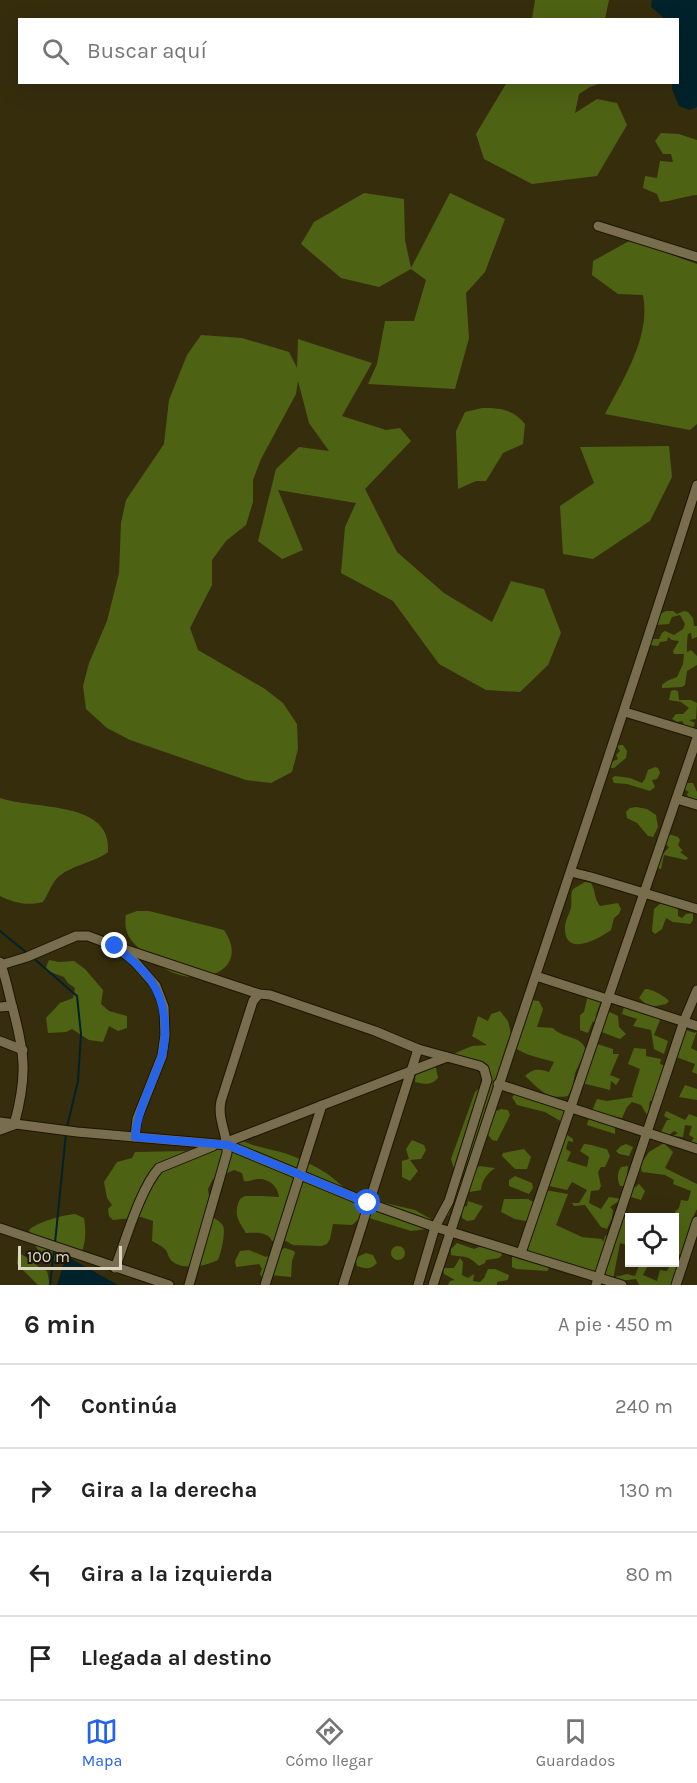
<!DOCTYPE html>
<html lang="es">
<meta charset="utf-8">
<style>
body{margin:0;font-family:Karla,sans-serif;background:#f2f2f2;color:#222}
.controls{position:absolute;right:18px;bottom:18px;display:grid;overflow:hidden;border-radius:0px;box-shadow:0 6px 24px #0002}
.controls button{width:54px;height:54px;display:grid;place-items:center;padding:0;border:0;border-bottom:2px solid #e0e0e0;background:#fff;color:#222;font:30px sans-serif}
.scale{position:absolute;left:18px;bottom:15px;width:104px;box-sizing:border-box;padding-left:6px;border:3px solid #dbd6c4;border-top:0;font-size:16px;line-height:21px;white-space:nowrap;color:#dbd6c4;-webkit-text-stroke:4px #1a1609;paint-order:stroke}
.stop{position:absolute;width:18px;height:18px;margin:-14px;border:4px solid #2563eb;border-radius:50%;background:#fff}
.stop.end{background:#2563eb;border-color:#fff;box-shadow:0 2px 6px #0008}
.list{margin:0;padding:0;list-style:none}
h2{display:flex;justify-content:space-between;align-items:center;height:78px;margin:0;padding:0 24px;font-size:26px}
h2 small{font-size:20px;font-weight:400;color:#767676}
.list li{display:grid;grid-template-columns:39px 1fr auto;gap:18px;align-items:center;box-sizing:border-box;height:84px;padding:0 24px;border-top:2px solid #e0e0e0}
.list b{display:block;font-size:22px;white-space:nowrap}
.list em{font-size:20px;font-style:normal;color:#767676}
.icon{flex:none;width:33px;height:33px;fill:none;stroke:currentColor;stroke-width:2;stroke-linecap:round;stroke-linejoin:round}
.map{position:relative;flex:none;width:697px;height:1285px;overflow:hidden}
.search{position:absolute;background:#fff;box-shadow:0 6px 24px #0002;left:18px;right:18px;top:18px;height:66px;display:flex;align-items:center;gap:15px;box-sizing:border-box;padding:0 21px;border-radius:0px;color:#767676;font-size:22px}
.sheet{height:414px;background:#fff}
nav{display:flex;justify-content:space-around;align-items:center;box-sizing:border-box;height:84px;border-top:2px solid #e0e0e0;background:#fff;font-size:16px;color:#767676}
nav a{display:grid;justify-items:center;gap:3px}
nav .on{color:#2563eb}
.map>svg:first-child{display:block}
.forest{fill:#4e6214}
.water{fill:#00222a}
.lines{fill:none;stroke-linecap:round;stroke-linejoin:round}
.stream{stroke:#00222a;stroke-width:2}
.minor-casing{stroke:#1c1501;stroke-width:11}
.minor{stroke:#786e4d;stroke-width:9}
.route{stroke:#2563eb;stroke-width:8}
</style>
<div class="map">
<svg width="697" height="1285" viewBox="0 0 697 1285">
<rect width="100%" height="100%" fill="#362d0d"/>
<!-- forest -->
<g class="forest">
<path d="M535,0H609L605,19H532Z"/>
<path d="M507,82L602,83L590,87L579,94L575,113L597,99L617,103L627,125L597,176L532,184L484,159L476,134Z"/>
<path d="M661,133L679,134L697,140V195C684,196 673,201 660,202L657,194L643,188L645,176L657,178L660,161L673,162L671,154H663L655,141Z"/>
<path d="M364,193L404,199L405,240L411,268L450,193L505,219L485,272L466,293L469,338L455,389L368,384L377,364L385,321H414L426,280L411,269L379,287L341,278L301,244L314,222Z"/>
<path d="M631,240L697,264V424L690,430L605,414C624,378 651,336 643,295L618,294L592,275L593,261Z"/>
<path d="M201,335L242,338L289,352L297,368L298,339L372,363L342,416L386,430L400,428L411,441L365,489L397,552L444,593L492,622L511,581L544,589L561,633L548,665L520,692L486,690L439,664L393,601L341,573L345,527L356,503L278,490L303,550L282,559L258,541L276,469L299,447L329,451L309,423L298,381L296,394L261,459L253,480V502L246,525L226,541L212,560V585L190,628L198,650L265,689L283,703L297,724L298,749L292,772L271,783L246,780L130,740L107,728L86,709L83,686L89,663L107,621L119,573L121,523L126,500L164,444L169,400L187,355Z"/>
<path d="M482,408C500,408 513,409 525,424L523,444L503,453L486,481H476L458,489L456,431L465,412Z"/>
<path d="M669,446L672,477L650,521L593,559L563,554L560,506L594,483L580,447Z"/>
<path d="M666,611H673L677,614L684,611L688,612L693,618L694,626H697V637L692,639L691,633L688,634C687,638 687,648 687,652L691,650L697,656V665L687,671L685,685L682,687L662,688V685L667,681L677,677L683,664L684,654H674L673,651L679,641L672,640L668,637L667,641L660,642L658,646L650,645L653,639H659L662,633L665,631L674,635L683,629L685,624L680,615L672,617L669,624L656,625L660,614Z"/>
<path d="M674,690L678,691L679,700H691L697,703L696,719L689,720L695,723L693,728L685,726L682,721L677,722L672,719L676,714H683L689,708L681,702L669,700L671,691Z"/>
<path d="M620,745H623L627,751L626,758L614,768H610L609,763L618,759L616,755L620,751L617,746Z"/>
<path d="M655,767L658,768L660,773L657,779L652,780L655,787L650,791L627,784L614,783L612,778L615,776L630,778L642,783L645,779L648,770Z"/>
<path d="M685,783H693L697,792V800L688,799L687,794L689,792L684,789Z"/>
<path d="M0,798C34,810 113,800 108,852C93,864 66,865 54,882C50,888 47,896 43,902C28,906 14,903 0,896Z"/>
<path d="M636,807L647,809L656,815L658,827L653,837L648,836L637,823L627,818L626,812L630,808Z"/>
<path d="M668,834L678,837L680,840L678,845L683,851L680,852L688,858L686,860L664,855L661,869L657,868L661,852L663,854L669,847L661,841Z"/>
<path d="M585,882L591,883C596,891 594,899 600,906L618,903L621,909L619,914L614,918L611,930C600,938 567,957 565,931C564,922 569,915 571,908C572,901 570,895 573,889Z"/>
<path d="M661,903L675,906L678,910V916L682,918L686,914L693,913V920L690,924L673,922L666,918L662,929L655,934L652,931L654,909Z"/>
<path d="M137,911H149L224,930C249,967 209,985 177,974C165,971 155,961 145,953C131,942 123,933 126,915Z"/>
<path d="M49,960L59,962L74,961L85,969L103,990L101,1004L109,1011L127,1016V1028L118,1031L109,1026L103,1042L89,1040L72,1029L66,1032L48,1033L46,1018L60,1003L73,998L75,988L68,983L64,977L45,970Z"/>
<path d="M645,989C653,989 664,996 669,1001L666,1004L651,1007L660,1010V1020L654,1035L668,1041L664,1054L654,1049L651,1030L633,1026L637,1019L622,1014L624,1007L648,1006L639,998Z"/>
<path d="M588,995L601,1001L595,1017L601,1008L618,1016L619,1027L626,1034L620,1039L599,1031L593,1021L588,1033L580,1030V1015L584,1012Z"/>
<path d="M531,1000L539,1001L543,1009L537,1027L553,1028C563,1039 581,1035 586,1050L575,1073L573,1085L568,1096C547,1100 539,1089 525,1076C534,1068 538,1069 549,1072L554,1062C538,1057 516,1054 508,1040L492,1094L485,1109L483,1122L462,1177L459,1197L453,1203L448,1216L440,1209L451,1194L456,1176L451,1159L475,1092L487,1080L483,1068L453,1054L472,1046L487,1045L472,1036L478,1016L488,1021L491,1014L500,1011L508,1021L511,1034Z"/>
<path d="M686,1030L695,1033L697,1031L691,1048L697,1051V1074L692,1072L695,1064L676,1057Z"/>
<path d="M594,1043L613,1049V1054H619L610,1075L620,1079L616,1085L611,1081L610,1090L582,1083Z"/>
<path d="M634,1048L646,1049V1056L661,1059L660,1064L666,1066L652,1101H650L649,1106L652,1112L647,1115L641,1105L632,1102L627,1107L622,1118L592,1111L597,1099L607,1101L633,1097L632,1095L640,1069L628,1064Z"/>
<path d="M432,1067L436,1068L438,1078C431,1086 425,1084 415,1082L416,1071Z"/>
<path d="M685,1085L697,1089V1100L679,1097Z"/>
<path d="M515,1094L565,1110L562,1122L545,1112L517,1105L512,1097Z"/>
<path d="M501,1109L508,1110L510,1115L497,1141L492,1140L487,1133L492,1113Z"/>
<path d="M666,1111L685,1120L689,1114L697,1117V1145L691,1142L694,1138L689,1135L692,1126L685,1125L683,1137L673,1136L678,1133L674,1131L669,1135L661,1132L667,1120H671L664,1116Z"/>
<path d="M589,1117L599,1123H608L615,1127V1134L587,1125Z"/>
<path d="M566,1134L573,1139V1142L568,1141L566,1149L571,1152L567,1161L587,1167L589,1157L580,1151L584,1144C592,1144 599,1148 607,1149L610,1156L605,1167H601L598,1172L601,1186L599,1190L591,1191L589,1203L601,1209L609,1197L622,1199L610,1207L613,1210L612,1218L607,1229L601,1227L585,1205L574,1206L572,1203H579L587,1190L572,1182L567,1190L549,1186Z"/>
<path d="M241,1140C258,1149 277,1149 295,1157C306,1162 319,1168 329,1175C339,1183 348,1192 360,1197L415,1210L431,1219L427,1229L411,1231L366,1217L360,1218L352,1225L333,1224L330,1239L327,1244L322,1246L293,1245L286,1241H272C267,1231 256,1233 246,1233C238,1220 233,1214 240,1199L245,1196H261L279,1197C278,1187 270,1179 259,1179C253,1179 250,1182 244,1181L242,1173L234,1170L213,1179L208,1189L212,1217C216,1219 221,1222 223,1226C226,1232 221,1253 218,1260C205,1266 184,1271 172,1261C168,1258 168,1252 165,1249C162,1246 156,1243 152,1241L153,1221L141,1217L113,1220L109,1216L108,1209L112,1205L107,1198L104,1182L117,1162L132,1158L135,1152L185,1151L221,1141Z"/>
<path d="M412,1140L424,1145L426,1150L421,1159L410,1160L418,1171L410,1181L402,1177V1161L409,1159L406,1149Z"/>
<path d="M664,1143L673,1152L665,1168L697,1184V1209L694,1215L693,1226L687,1236L682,1253L677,1256L674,1254L675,1212L679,1208L681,1200L688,1201L691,1191L673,1184L674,1180L665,1175L642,1172L640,1165L649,1152Z"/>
<path d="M626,1144L633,1147L629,1156L619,1154L616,1151L621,1146Z"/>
<path d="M524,1149L531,1157L527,1169H515L502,1156L503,1153Z"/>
<path d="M479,1166L495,1168C487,1174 482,1180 481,1190L470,1192L468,1186L475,1170Z"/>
<path d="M628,1166L626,1186H620C617,1179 617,1173 621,1167Z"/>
<path d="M515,1176L532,1183L533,1188L529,1194L509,1186V1180Z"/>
<path d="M639,1184L645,1191L641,1200L631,1197L629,1192Z"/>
<path d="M545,1190L568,1194L556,1225L582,1237L602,1239L603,1242L605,1236L618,1229L621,1217L629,1219V1246L620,1243L612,1285L546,1264L549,1268L547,1271L516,1269L512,1267V1257L531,1256L527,1248C535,1230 539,1209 545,1190Z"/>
<path d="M504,1199H528L537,1204L531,1222L515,1219L501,1212Z"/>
<path d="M468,1201L483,1206L474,1220L467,1221L462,1218V1207L467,1206Z"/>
<path d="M75,1214L84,1218C86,1229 86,1241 82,1251L65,1253L58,1261C39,1261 35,1244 29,1230C37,1222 63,1215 75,1214Z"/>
<path d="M457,1243L474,1249L479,1247L501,1249L502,1255L499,1258L486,1260L485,1263L479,1266C467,1254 465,1258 451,1255V1249Z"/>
<circle cx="398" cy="1253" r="7"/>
<path d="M285,1248L294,1251L295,1253L292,1261L291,1277L271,1275L263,1279L260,1274L262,1269L259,1264L236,1267L235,1261L240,1251L249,1250L266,1257Z"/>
<path d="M18,1253C29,1257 35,1266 47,1271L50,1285H38L17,1264Z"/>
<path d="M366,1253L373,1255L377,1263C370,1270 366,1269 357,1266L355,1258Z"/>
<path d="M460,1258L463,1262L462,1275L468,1278L474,1274L473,1281L480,1282L484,1278L488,1269H495L509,1275L508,1280L497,1282V1285H448L450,1281L455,1280L444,1274L443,1268H454Z"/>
<path d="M675,1259H680L673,1285H639L636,1279L620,1281L615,1277L627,1274L635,1276L640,1263H649L643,1275L657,1281L660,1270L667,1271L671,1263L674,1262Z"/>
</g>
<!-- water -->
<g class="water">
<path d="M652,0H697V107L689,110L679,106L672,89V83L678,82V20L662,19L663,17L651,7Z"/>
<path d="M66,1256L118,1285H57Z"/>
</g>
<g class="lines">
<!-- stream -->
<g class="stream">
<path d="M0,931L27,953"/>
<path d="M32,957L77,996L81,1034L78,1081L67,1127"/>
<path d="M55,1243L66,1133"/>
<path d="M50,1285L54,1249"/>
</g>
<!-- minor casing -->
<g class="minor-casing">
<g id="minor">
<path d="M598,226L697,257"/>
<path d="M625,712L697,734"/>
<path d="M677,799L697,805"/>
<path d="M571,872L591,877L697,909"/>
<path d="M115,946L259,994L270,995L375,1031L418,1049L480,1066L484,1069L487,1080L449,1201L435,1227L418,1285"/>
<path d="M0,962C5,975 8,989 11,1002C25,1052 28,1075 14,1125L0,1130"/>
<path d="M1,965L27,957L76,936H88L115,946L135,962L156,986L164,1007L165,1035L162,1056L137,1119L135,1137"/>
<path d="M536,976L607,999"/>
<path d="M608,997L697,1026"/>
<path d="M0,1007L12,1006"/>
<path d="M0,1041L23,1050"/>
<path d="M498,1084L697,1149"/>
<path d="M0,1122L77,1132L228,1145L368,1203L435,1227L622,1285"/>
<path d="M227,1142L447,1057"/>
<path d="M0,1228L169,1285"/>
<path d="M521,1253L697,738"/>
<path d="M115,1268C126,1240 140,1189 159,1168L213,1146"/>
<path d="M189,1285L227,1153C228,1134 217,1120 221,1101L253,1001L259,994"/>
<path d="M265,1285L322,1105"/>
<path d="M343,1285L418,1049"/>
<path d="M433,1285C520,1018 612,753 697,485"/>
<path d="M596,1285L684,1021L697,990"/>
<path d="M676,1285L697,1221"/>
</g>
</g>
<!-- minor -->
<use href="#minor" class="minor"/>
</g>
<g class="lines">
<!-- route -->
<path class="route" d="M115,946C145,970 163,986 165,1026C165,1036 165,1048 161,1058C152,1085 138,1108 135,1137L228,1145L368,1203"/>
</g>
</svg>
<div class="controls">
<button><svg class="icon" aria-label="locate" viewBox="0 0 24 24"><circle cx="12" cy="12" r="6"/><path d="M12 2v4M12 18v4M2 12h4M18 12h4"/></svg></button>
</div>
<div class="scale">100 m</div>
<div class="stop" style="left:368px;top:1203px"></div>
<div class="stop end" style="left:115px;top:946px"></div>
<div class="search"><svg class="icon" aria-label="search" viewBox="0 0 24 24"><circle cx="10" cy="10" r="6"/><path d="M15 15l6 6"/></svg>Buscar aquí</div>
</div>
<section class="sheet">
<h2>6 min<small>A pie · 450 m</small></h2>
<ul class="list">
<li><svg class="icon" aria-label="ahead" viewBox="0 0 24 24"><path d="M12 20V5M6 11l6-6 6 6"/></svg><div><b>Continúa</b></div><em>240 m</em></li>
<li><svg class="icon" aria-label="right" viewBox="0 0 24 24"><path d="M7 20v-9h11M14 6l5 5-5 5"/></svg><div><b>Gira a la derecha</b></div><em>130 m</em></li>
<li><svg class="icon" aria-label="left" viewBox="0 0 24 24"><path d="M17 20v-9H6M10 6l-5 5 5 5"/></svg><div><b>Gira a la izquierda</b></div><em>80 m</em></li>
<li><svg class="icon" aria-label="arrive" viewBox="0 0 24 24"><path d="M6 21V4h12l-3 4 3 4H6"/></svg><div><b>Llegada al destino</b></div></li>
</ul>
</section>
<nav>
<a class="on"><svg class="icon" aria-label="map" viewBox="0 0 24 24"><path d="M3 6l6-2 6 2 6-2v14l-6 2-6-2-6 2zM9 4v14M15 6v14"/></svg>Mapa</a>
<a><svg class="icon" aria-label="directions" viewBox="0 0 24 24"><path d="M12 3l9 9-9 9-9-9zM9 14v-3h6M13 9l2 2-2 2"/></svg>Cómo llegar</a>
<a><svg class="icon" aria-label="saved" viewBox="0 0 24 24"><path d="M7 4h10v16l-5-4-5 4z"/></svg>Guardados</a>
</nav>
